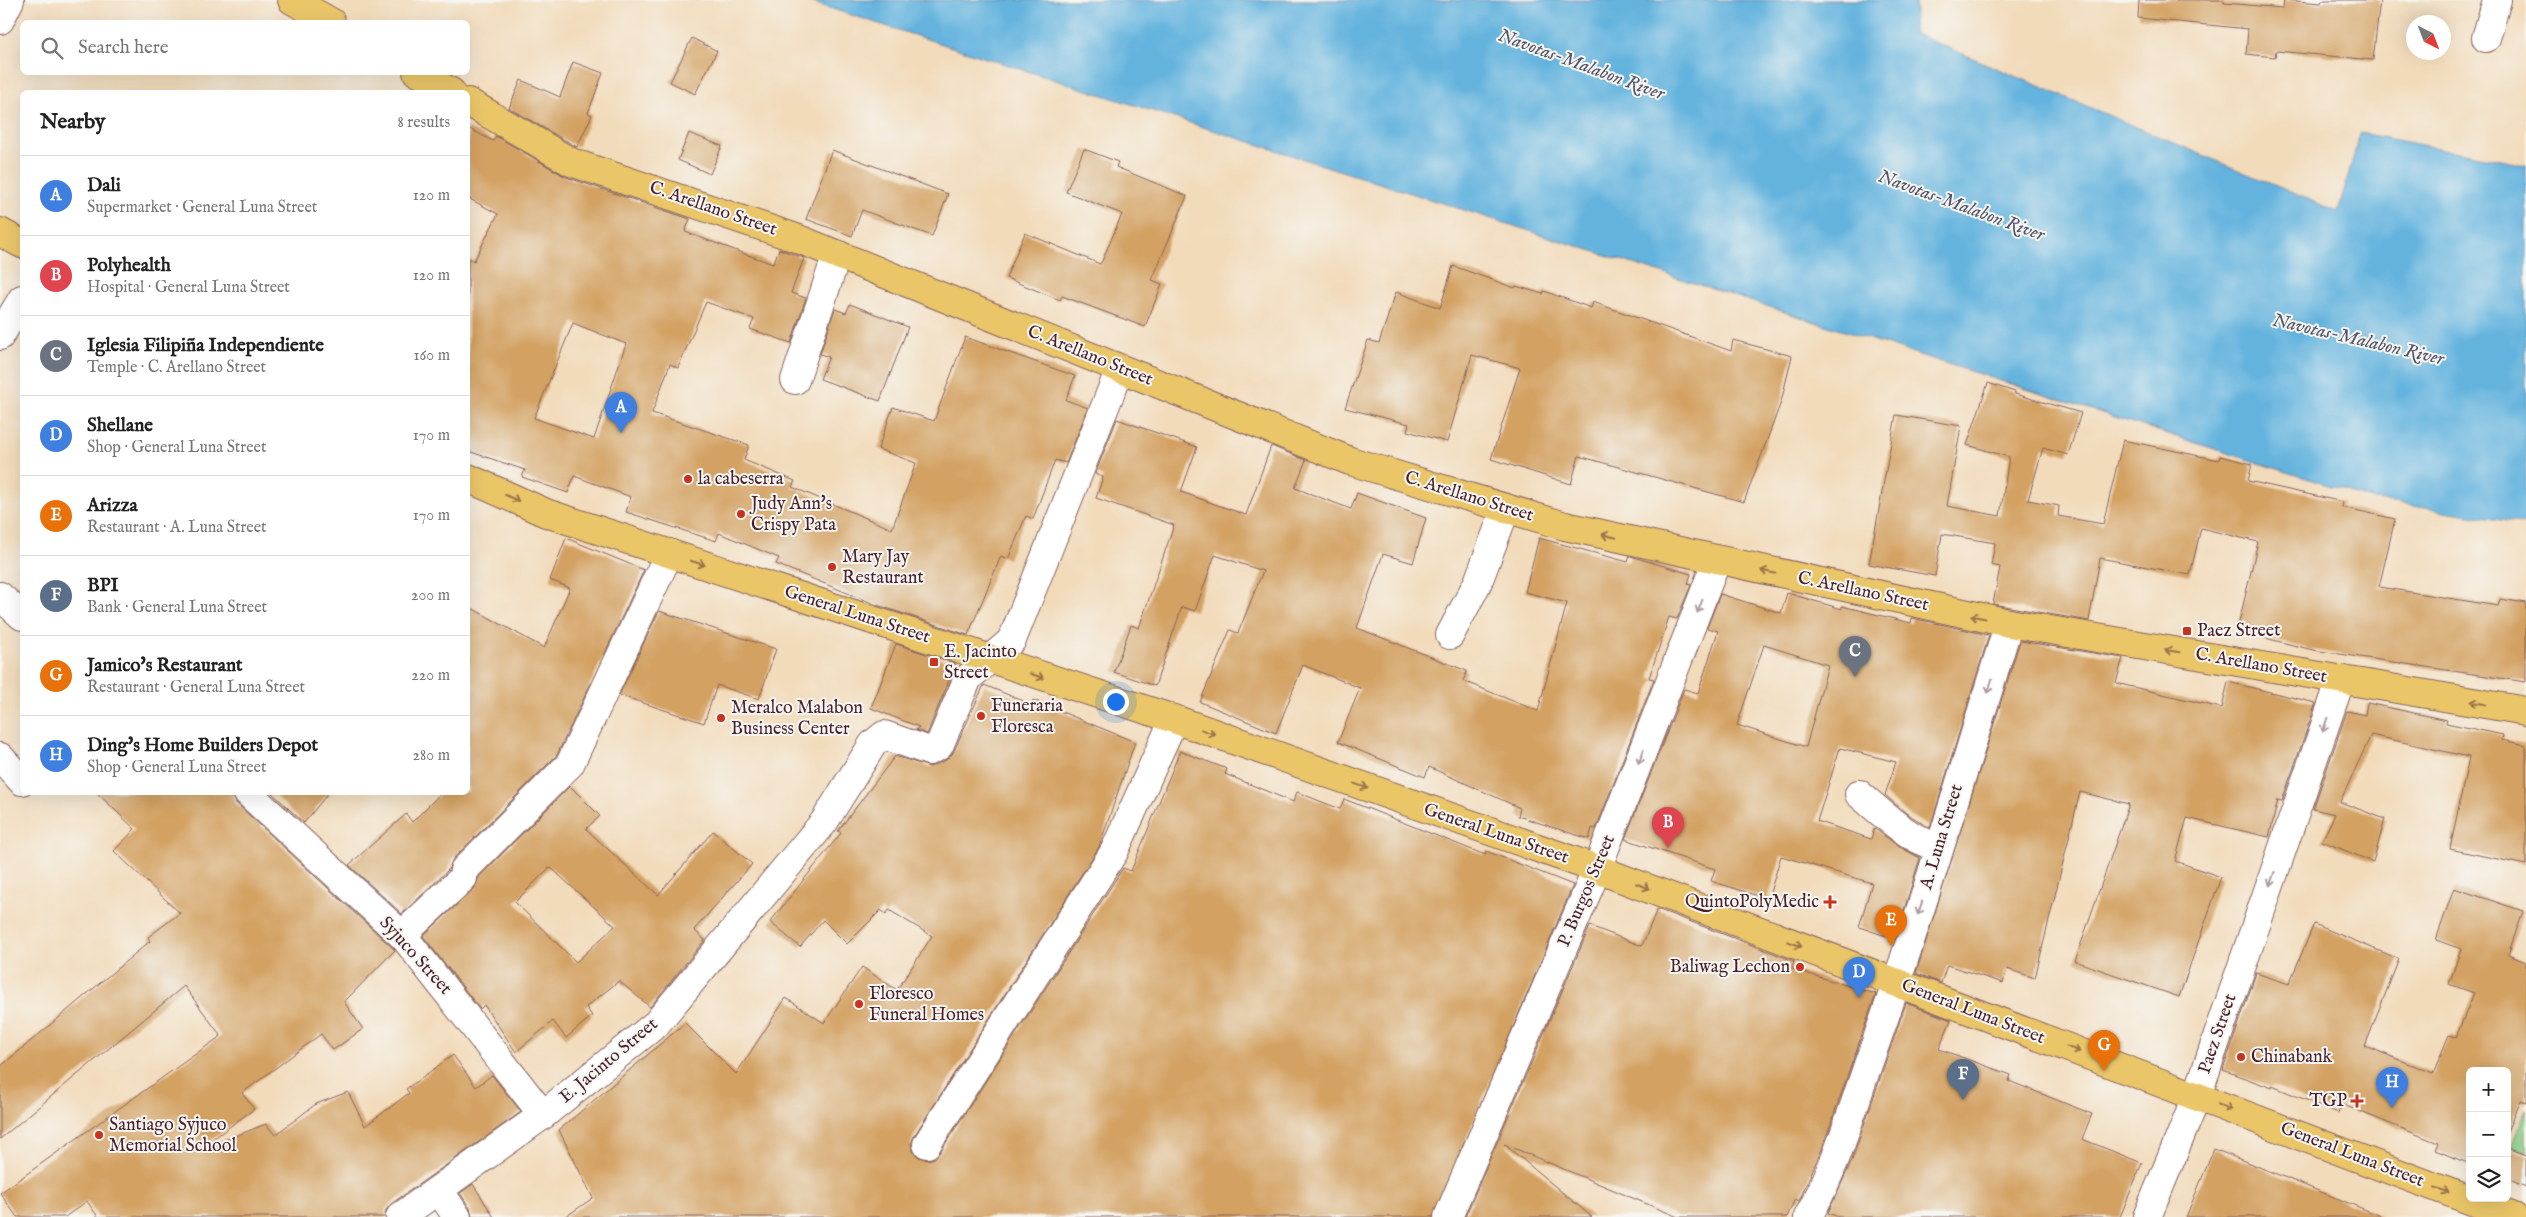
<!DOCTYPE html>
<meta charset="utf-8">
<style>
body{margin:0;font-family:"IM FELL English",serif;background:#f2f2f2;color:#222}
.controls{position:absolute;right:15px;bottom:15px;display:grid;overflow:hidden;border-radius:8px;box-shadow:0 5px 20px #0002}
.controls button{width:45px;height:45px;display:grid;place-items:center;padding:0;border:0;border-bottom:1px solid #e0e0e0;background:#fff;color:#222;font:25px sans-serif}
.compass{position:absolute;left:2406px;top:15px;width:45px;height:45px;border-radius:50%;background:#fff;box-shadow:0 5px 20px #0002;rotate:138deg}
.you{position:absolute;left:1115px;top:701px;width:18px;height:18px;margin:-12px;border:4px solid #fff;border-radius:50%;background:#1a73e8;box-shadow:0 0 0 8px #1a73e833}
.badge{display:grid;place-items:center;width:32px;height:32px;border-radius:50%;background:#c8321e;color:#fff;font-size:16px;font-weight:700}
.pin{position:absolute;translate:-50% -41px;filter:drop-shadow(0 1px 2px #0008)}
.pin::after{content:'';position:absolute;top:26px;width:18px;height:15px;background:inherit;clip-path:polygon(0 0,100% 0,50% 100%)}
.list{margin:0;padding:0;list-style:none}
h2{display:flex;justify-content:space-between;align-items:center;height:65px;margin:0;padding:0 20px;font-size:21px}
h2 small{font-size:16px;font-weight:400;color:#767676}
.list li{display:grid;grid-template-columns:32px 1fr auto;gap:15px;align-items:center;box-sizing:border-box;height:80px;padding:0 20px;border-top:1px solid #e0e0e0}
.list b{display:block;font-size:19px;white-space:nowrap}
.list p{margin:0;font-size:16px;white-space:nowrap;color:#767676}
.list em{font-size:16px;font-style:normal;color:#767676}
.icon{flex:none;width:28px;height:28px;fill:none;stroke:currentColor;stroke-width:2;stroke-linecap:round;stroke-linejoin:round}
.map{position:relative;flex:none;width:2526px;height:1217px;overflow:hidden}
.search{position:absolute;background:#fff;box-shadow:0 5px 20px #0002;left:20px;top:20px;width:450px;height:55px;display:flex;align-items:center;gap:12px;box-sizing:border-box;padding:0 18px;border-radius:8px;color:#767676;font-size:19px}
.panel{position:absolute;background:#fff;box-shadow:0 5px 20px #0002;left:20px;top:90px;width:450px;height:705px;border-radius:8px}
.map>svg:first-child{display:block}
.green{fill:#91d48d;stroke:#6e7a5c}
.water{fill:#64b3de;stroke:#576984}
.building{fill:#d3a162;fill-rule:evenodd}
.lines{fill:none;stroke-linecap:round;stroke-linejoin:round}
.minor-casing{stroke:#85615d;stroke-width:30}
.major-casing{stroke:#85615d;stroke-width:30}
.minor{stroke:#fff;stroke-width:28}
.major{stroke:#eac669;stroke-width:28}
.oneway{stroke:#9a724a}
.oneway2{stroke:#ae9aa0}
.poi-dot{fill:#c8321e;stroke:#f6f6f2;stroke-width:2}
.labels{text-anchor:middle;dominant-baseline:central;stroke-width:4;stroke-linejoin:round;paint-order:stroke}
.street-label{font-size:18px;fill:#4a1f2b;stroke:#f6f6f2}
.poi-label{font-size:18px;fill:#4a1f2b;stroke:#f6f6f2;text-anchor:start}
.water-label{font-size:19px;font-style:italic;fill:#53536a;stroke:#f6f6f2}
</style>
<div class="map">
<svg width="2526" height="1217" viewBox="0 0 2526 1217">
<rect width="100%" height="100%" fill="#f6f6f2"/>
<filter id="ink" filterUnits="userSpaceOnUse"><feTurbulence type="fractalNoise" baseFrequency=".02" numOctaves="2"/><feDisplacementMap in="SourceGraphic" scale="10" xChannelSelector="R" yChannelSelector="G"/><feConvolveMatrix kernelMatrix="1 2 1 2 8 2 1 2 1" color-interpolation-filters="sRGB"/></filter>
<filter id="wash" filterUnits="userSpaceOnUse"><feTurbulence type="fractalNoise" baseFrequency=".0096" numOctaves="4" result="noise"/><feDisplacementMap in="SourceGraphic" scale="20" xChannelSelector="R" yChannelSelector="G"/><feGaussianBlur stdDeviation="1.12" result="paint"/><feColorMatrix in="noise" values="0 0 0 0 0 0 0 0 0 0 0 0 0 0 0 0 0 1.4 0 .05"/><feComposite in="paint" operator="in"/></filter>
<g filter="url(#wash)">
<rect width="100%" height="100%" fill="#f2dbbb"/>
<!-- green -->
<path class="green" d="M2526,1109V1153L2511,1147Z"/>
<!-- water -->
<path class="water" d="M804,0H1916L1913,33L2338,212L2360,133L2526,165V524L2375,500Z"/>
<g id="blocks">
<!-- building -->
<g class="building">
<path d="M2139,0H2224V3L2283,8L2284,0L2321,3L2322,0H2380L2373,60L2276,51L2275,57L2246,54L2248,29L2138,18Z"/>
<path d="M692,38L717,51L695,94L670,82Z"/>
<path d="M573,62L603,73L588,113L592,115L577,147L509,108L521,80L560,97Z"/>
<path d="M468,128L493,141L496,136L566,177L690,219L685,232L773,264L779,249L804,258L791,293L806,298L791,343L750,329L754,319L706,302L678,368L670,364L652,413L749,445L744,460L795,481L792,487L892,529L916,463L878,449L893,407L934,421L965,337L1075,376L1066,400L1088,408L1066,463L1055,460L1033,519L1026,516L1008,559L1001,556L968,635L877,605L776,564L779,558L719,533L716,541L626,512L631,497L574,476L568,493L522,477L525,470L468,451V258L474,261L498,214L468,198ZM573,323L626,344L594,439L534,418Z"/>
<path d="M689,133L722,146L710,174L678,160Z"/>
<path d="M1084,149L1118,162L1116,167L1187,196L1152,280L1162,284L1145,327L1062,296L1060,300L1006,278L1025,233L1100,264L1102,261L1122,214L1066,192Z"/>
<path d="M832,150L948,194L932,236L862,210L852,236L806,219Z"/>
<path d="M1453,266L1515,288L1516,286L1543,294L1544,291L1591,308L1593,302L1731,351L1733,340L1792,356L1781,402L1744,502L1579,456L1571,484L1491,459L1520,368L1472,355L1447,442L1407,431L1409,424L1345,408L1368,340L1379,343L1396,292L1440,308Z"/>
<path d="M850,304L908,327L880,401L820,379L829,357L820,354L835,309L846,313Z"/>
<path d="M1988,383L2015,392V394L2081,413L2068,455L2043,448L2028,500L2059,506L2058,516L2103,524L2123,440L2219,460L2220,456L2252,464L2248,481L2343,502L2342,507L2395,519L2379,587L2498,606L2500,599L2526,603V682L2313,650L2237,631L2258,542L2201,528L2190,575L2100,558L2089,621L1993,604L2000,567L1991,565L1995,543L1942,534L1935,576L1869,564L1896,415L1961,426L1947,506L2000,516L2009,457L1967,445Z"/>
<path d="M1117,419L1197,447L1181,492L1246,515L1271,446L1306,460L1295,488L1351,509L1357,493L1426,518L1413,563L1383,554L1357,628L1467,671L1463,681L1538,711L1567,603L1525,592L1539,538L1628,562L1630,556L1691,574L1688,584L1691,585L1677,619L1669,617L1649,678L1654,679L1596,829L1592,828L1589,839L1518,816L1520,808L1429,767L1425,777L1338,742L1360,688L1303,665L1276,733L1200,702L1230,630L1238,633L1263,571L1215,555L1195,611L1182,607L1155,686L1114,672L1131,625L1139,628L1174,525L1096,498L1103,477L1095,474Z"/>
<path d="M566,538L644,570L557,755L453,859L448,870L402,914L349,865L406,814L412,822L442,792H468V606L544,648L570,588L550,580Z"/>
<path d="M1787,593L1842,609V606L1911,623L1912,618L1989,635L1930,828L1906,813L1885,795L1896,762L1840,748L1817,821L1871,839L1874,828L1898,846L1920,858L1895,939L1859,927L1872,883L1781,856L1768,899L1711,881L1715,869L1625,839L1684,689L1698,693L1718,631L1707,628L1720,594L1781,613ZM1764,645L1828,665L1806,747L1737,725Z"/>
<path d="M659,611L776,649L759,699L717,685L704,723L619,695Z"/>
<path d="M2020,641L2123,658L2116,683L2222,708L2228,682L2316,703L2282,801L2278,800L2269,837L2187,818L2175,861L2221,877L2179,997L2075,961L2129,804L2080,792L2035,978L2007,969L2003,983L1947,965L1941,983L1916,973Z"/>
<path d="M896,644L956,664L927,734L916,730L919,727L871,708Z"/>
<path d="M984,685L1031,704L1033,700L1135,742L1099,847L914,1136L911,1144L913,1152L919,1157L927,1160L935,1158L940,1152L1123,868L1131,871L1180,751L1227,769L1225,774L1293,802L1297,792L1340,809L1344,799L1485,855L1486,851L1573,885L1433,1217H565L593,1198L559,1130L685,1023L736,1074L786,998L824,1023L862,967L897,990L932,936L889,910L886,914L881,910L847,944L823,920L800,947L770,922L841,833L838,831L895,756L930,767L946,760L953,753Z"/>
<path d="M2367,703L2447,720L2446,723L2503,735L2502,740L2526,745V865L2450,849L2469,757L2371,735L2340,802L2385,819L2373,862L2322,841L2335,814L2313,809L2347,711L2365,715Z"/>
<path d="M570,786L600,816L586,829L658,895L713,831L752,864L694,930L705,940L650,1007L619,981L586,1007L592,1016L566,1038L553,1021L516,1052L484,1005L480,1009L423,936L474,889L479,877ZM550,867L615,926L576,962L515,902Z"/>
<path d="M96,792H232L236,803L395,950L344,1002L363,1029L333,1050L321,1034L242,1093L254,1109L210,1141L212,1145L266,1124L275,1135L316,1104L348,1092L365,1126L409,1093L406,1089L453,1055L476,1087L492,1075L521,1112L391,1204L386,1210L385,1217H98L87,1201L65,1217H17L0,1193L221,1036L184,986L0,1139V1067L150,941L148,937L180,913L114,851L135,829Z"/>
<path d="M271,792H329L304,823Z"/>
<path d="M2454,888L2523,911L2508,955L2526,962V1102L2520,1100L2507,1132V1071H2470V1164L2435,1150L2438,1143L2341,1104L2338,1113L2272,1086V1088L2223,1070L2256,973L2289,984L2314,924L2399,959L2365,1046L2433,1073L2449,1035L2456,1037L2474,993L2449,984L2461,949L2436,940Z"/>
<path d="M1657,909L1794,961L1792,969L1876,994L1822,1149L1799,1201L1795,1199L1787,1217H1678L1504,1144L1592,1217H1465L1590,926L1642,946Z"/>
<path d="M1906,1003L1951,1020L1939,1049L2011,1075L2009,1081L2092,1114L2082,1139L2142,1163L2120,1217H1839L1828,1213L1852,1160Z"/>
<path d="M2214,1149L2381,1216V1217H2186Z"/>
<path d="M2507,1149L2526,1156V1187L2507,1179Z"/>
<path d="M473,1184L494,1217H472L470,1208L460,1193Z"/>
</g>
</g>
</g>
<g filter="url(#ink)">
<use href="#blocks" fill-opacity="0" stroke="#85615d" stroke-width="1"/>
<g class="lines">
<!-- minor casing -->
<g class="minor-casing">
<g id="minor">
<path d="M0,20L10,0"/>
<path d="M2486,38L2497,0"/>
<path d="M0,336L22,299"/>
<path d="M795,380L837,254"/>
<path d="M0,596L22,616"/>
<path d="M1450,635L1478,582L1506,508"/>
<path d="M0,757L22,781"/>
<path d="M247,792L404,937L543,1115"/>
<path d="M1859,794C1883,814 1908,839 1939,848"/>
<path d="M402,935L463,878L464,870L570,764L669,553"/>
<path d="M927,1144L1114,852L1174,719"/>
<path d="M439,1190L457,1217"/>
<path d="M400,1217L543,1115L656,1024L824,822L873,744L884,735L929,751L939,746L968,678L1012,640L1120,369"/>
<path d="M1448,1217L1597,869L1717,560"/>
<path d="M1808,1217C1838,1164 1854,1102 1875,1045C1924,906 1965,764 2009,623"/>
<path d="M2147,1217L2197,1096L2341,679"/>
</g>
</g>
<!-- major casing -->
<g class="major-casing">
<g id="major">
<path d="M292,0L331,22"/>
<path d="M417,72L451,92"/>
<path d="M468,102L571,162L796,238L1350,461L1565,526L2009,623L2526,711"/>
<path d="M0,232L22,244"/>
<path d="M468,478L546,513L1174,719L1597,869L2514,1217"/>
</g>
</g>
<!-- minor -->
<use href="#minor" class="minor"/>
<!-- major -->
<use href="#major" class="major"/>
</g>
<!-- one-way arrows -->
<defs><path id="oneway-shaft" d="M-6 0H5M1.5-3L5.5 0L1.5 3" fill="none" stroke-width="1.6" stroke-linecap="round" stroke-linejoin="round" transform="scale(1.25)"/></defs>
<g class="oneway">
<use href="#oneway-shaft" transform="translate(512 498) rotate(24)"/>
<use href="#oneway-shaft" transform="translate(1609 536) rotate(-167)"/>
<use href="#oneway-shaft" transform="translate(698 563) rotate(18)"/>
<use href="#oneway-shaft" transform="translate(1768 572) rotate(-168)"/>
<use href="#oneway-shaft" transform="translate(1978 617) rotate(-168)"/>
<use href="#oneway-shaft" transform="translate(2172 651) rotate(-170)"/>
<use href="#oneway-shaft" transform="translate(1037 676) rotate(19)"/>
<use href="#oneway-shaft" transform="translate(2478 703) rotate(-170)"/>
<use href="#oneway-shaft" transform="translate(1208 732) rotate(20)"/>
<use href="#oneway-shaft" transform="translate(1361 786) rotate(20)"/>
<use href="#oneway-shaft" transform="translate(1643 886) rotate(21)"/>
<use href="#oneway-shaft" transform="translate(1795 944) rotate(21)"/>
<use href="#oneway-shaft" transform="translate(2073 1049) rotate(21)"/>
<use href="#oneway-shaft" transform="translate(2225 1107) rotate(21)"/>
<use href="#oneway-shaft" transform="translate(2442 1190) rotate(21)"/>
</g>
<g class="oneway2">
<use href="#oneway-shaft" transform="translate(1700 606) rotate(111)"/>
<use href="#oneway-shaft" transform="translate(1990 686) rotate(107)"/>
<use href="#oneway-shaft" transform="translate(2325 725) rotate(109)"/>
<use href="#oneway-shaft" transform="translate(1641 757) rotate(111)"/>
<use href="#oneway-shaft" transform="translate(2272 879) rotate(109)"/>
<use href="#oneway-shaft" transform="translate(1920 908) rotate(108)"/>
</g>
</g>
<!-- markers -->
<g class="poi-dot">
<circle cx="688" cy="479" r="5"/>
<circle cx="741" cy="514" r="5"/>
<circle cx="832" cy="567" r="5"/>
<rect x="2182" y="626" width="10" height="10" rx="2.5"/>
<rect x="929" y="657" width="10" height="10" rx="2.5"/>
<circle cx="981" cy="716" r="5"/>
<circle cx="721" cy="718" r="5"/>
<path d="M1827.5 894.5h5v5h5v5h-5v5h-5v-5h-5v-5h5z"/>
<circle cx="1800" cy="967" r="5"/>
<circle cx="859" cy="1004" r="5"/>
<circle cx="2241" cy="1057" r="5"/>
<path d="M2354.5 1093.5h5v5h5v5h-5v5h-5v-5h-5v-5h5z"/>
<circle cx="99" cy="1135" r="5"/>
</g>
<g class="labels">
<!-- street labels -->
<g class="street-label">
<text transform="translate(713 209) rotate(19)">C. Arellano Street</text>
<text transform="translate(1090 356) rotate(22)">C. Arellano Street</text>
<text transform="translate(1469 497) rotate(17)">C. Arellano Street</text>
<text transform="translate(1863 592) rotate(12)">C. Arellano Street</text>
<text transform="translate(857 615) rotate(18)">General Luna Street</text>
<text transform="translate(2261 666) rotate(10)">C. Arellano Street</text>
<text transform="translate(1496 834) rotate(19)">General Luna Street</text>
<text transform="translate(1942 837) rotate(-73)">A. Luna Street</text>
<text transform="translate(1587 891) rotate(-67)">P. Burgos Street</text>
<text transform="translate(415 956) rotate(48)">Syjuco Street</text>
<text transform="translate(1973 1012) rotate(21)">General Luna Street</text>
<text transform="translate(2218 1034) rotate(-71)">Paez Street</text>
<text transform="translate(609 1061) rotate(-40)">E. Jacinto Street</text>
<text transform="translate(2352 1155) rotate(21)">General Luna Street</text>
</g>
<!-- poi labels -->
<g class="poi-label">
<text x="698" y="479">la cabeserra</text>
<text x="751" y="504">Judy Ann's<tspan x="751" dy="21">Crispy Pata</tspan></text>
<text x="842" y="557">Mary Jay<tspan x="842" dy="21">Restaurant</tspan></text>
<text x="2197" y="631">Paez Street</text>
<text x="944" y="652">E. Jacinto<tspan x="944" dy="21">Street</tspan></text>
<text x="991" y="706">Funeraria<tspan x="991" dy="21">Floresca</tspan></text>
<text x="731" y="708">Meralco Malabon<tspan x="731" dy="21">Business Center</tspan></text>
<text x="1819" y="902" text-anchor="end">QuintoPolyMedic</text>
<text x="1790" y="967" text-anchor="end">Baliwag Lechon</text>
<text x="869" y="994">Floresco<tspan x="869" dy="21">Funeral Homes</tspan></text>
<text x="2251" y="1057">Chinabank</text>
<text x="2347" y="1101" text-anchor="end">TGP</text>
<text x="109" y="1125">Santiago Syjuco<tspan x="109" dy="21">Memorial School</tspan></text>
</g>
<!-- water labels -->
<g class="water-label">
<text transform="translate(1581 65) rotate(20)">Navotas-Malabon River</text>
<text transform="translate(1961 206) rotate(20)">Navotas-Malabon River</text>
<text transform="translate(2358 340) rotate(13)">Navotas-Malabon River</text>
</g>
</g>
</svg>
<div class="controls">
<button>+</button>
<button>−</button>
<button><svg class="icon" aria-label="layers" viewBox="0 0 24 24"><path d="M12 4l9 5-9 5-9-5zM3 14l9 5 9-5"/></svg></button>
</div>
<svg class="compass" viewBox="-18 -18 36 36"><path d="M0-13l5 13h-10z" fill="#e53935"/><path d="M0 13l5-13h-10z" fill="#767676"/></svg>
<div class="you"></div>
<div class="pin badge" style="left:621px;top:433px;background:#3f7fe0">A</div>
<div class="pin badge" style="left:1668px;top:848px;background:#e0444e">B</div>
<div class="pin badge" style="left:1855px;top:677px;background:#6b7280">C</div>
<div class="pin badge" style="left:1859px;top:998px;background:#3f7fe0">D</div>
<div class="pin badge" style="left:1891px;top:946px;background:#e8710a">E</div>
<div class="pin badge" style="left:1963px;top:1100px;background:#5c6f8a">F</div>
<div class="pin badge" style="left:2104px;top:1071px;background:#e8710a">G</div>
<div class="pin badge" style="left:2392px;top:1108px;background:#3f7fe0">H</div>
<div class="search"><svg class="icon" aria-label="search" viewBox="0 0 24 24"><circle cx="10" cy="10" r="6"/><path d="M15 15l6 6"/></svg>Search here</div>
<section class="panel">
<h2>Nearby<small>8 results</small></h2>
<ul class="list">
<li><span class="badge" style="background:#3f7fe0">A</span><div><b>Dali</b><p>Supermarket · General Luna Street</p></div><em>120 m</em></li>
<li><span class="badge" style="background:#e0444e">B</span><div><b>Polyhealth</b><p>Hospital · General Luna Street</p></div><em>120 m</em></li>
<li><span class="badge" style="background:#6b7280">C</span><div><b>Iglesia Filipiña Independiente</b><p>Temple · C. Arellano Street</p></div><em>160 m</em></li>
<li><span class="badge" style="background:#3f7fe0">D</span><div><b>Shellane</b><p>Shop · General Luna Street</p></div><em>170 m</em></li>
<li><span class="badge" style="background:#e8710a">E</span><div><b>Arizza</b><p>Restaurant · A. Luna Street</p></div><em>170 m</em></li>
<li><span class="badge" style="background:#5c6f8a">F</span><div><b>BPI</b><p>Bank · General Luna Street</p></div><em>200 m</em></li>
<li><span class="badge" style="background:#e8710a">G</span><div><b>Jamico's Restaurant</b><p>Restaurant · General Luna Street</p></div><em>220 m</em></li>
<li><span class="badge" style="background:#3f7fe0">H</span><div><b>Ding's Home Builders Depot</b><p>Shop · General Luna Street</p></div><em>280 m</em></li>
</ul>
</section>
</div>
